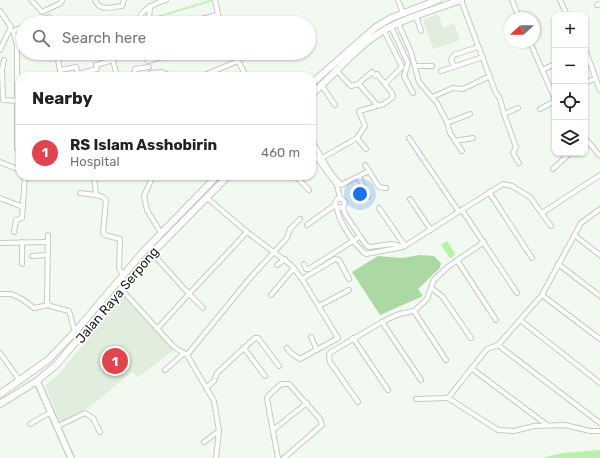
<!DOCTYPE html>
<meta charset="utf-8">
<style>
body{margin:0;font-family:Rubik,sans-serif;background:#f2f2f2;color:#222}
.controls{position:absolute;right:12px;top:12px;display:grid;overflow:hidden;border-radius:8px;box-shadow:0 1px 3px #0004}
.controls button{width:36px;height:36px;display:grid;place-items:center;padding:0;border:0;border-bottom:1px solid #e0e0e0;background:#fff;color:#222;font:20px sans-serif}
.compass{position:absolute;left:504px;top:12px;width:36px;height:36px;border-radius:50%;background:#fff;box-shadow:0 1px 3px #0004;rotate:249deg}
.you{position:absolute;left:360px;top:194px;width:14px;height:14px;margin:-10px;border:3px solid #fff;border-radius:50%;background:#1a73e8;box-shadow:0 0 0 6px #1a73e833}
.badge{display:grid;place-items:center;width:26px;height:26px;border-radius:50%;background:#7c3aed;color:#fff;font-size:13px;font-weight:700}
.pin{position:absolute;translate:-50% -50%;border:2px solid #fff;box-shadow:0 1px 4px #0006}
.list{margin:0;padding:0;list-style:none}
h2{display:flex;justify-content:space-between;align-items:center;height:52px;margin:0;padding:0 16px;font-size:17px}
h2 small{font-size:13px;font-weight:400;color:#767676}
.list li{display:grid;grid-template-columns:26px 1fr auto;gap:12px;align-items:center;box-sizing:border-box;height:56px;padding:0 16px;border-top:1px solid #e0e0e0}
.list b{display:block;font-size:15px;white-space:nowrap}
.list p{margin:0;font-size:13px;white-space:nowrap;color:#767676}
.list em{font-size:13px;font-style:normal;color:#767676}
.icon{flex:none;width:22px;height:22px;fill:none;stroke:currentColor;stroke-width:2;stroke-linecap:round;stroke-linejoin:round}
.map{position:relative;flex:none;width:600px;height:458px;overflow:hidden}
.search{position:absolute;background:#fff;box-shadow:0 1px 3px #0004;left:16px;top:16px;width:300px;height:44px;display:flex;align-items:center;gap:10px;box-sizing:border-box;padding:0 14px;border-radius:22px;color:#767676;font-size:15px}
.panel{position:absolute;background:#fff;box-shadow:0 1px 3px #0004;left:16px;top:72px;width:300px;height:108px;border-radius:12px}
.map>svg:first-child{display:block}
.built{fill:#e1eede}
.green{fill:#acd8a4}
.water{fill:#b5f2aa}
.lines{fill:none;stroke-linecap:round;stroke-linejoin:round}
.stream{stroke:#b5f2aa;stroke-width:1.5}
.minor-casing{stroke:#c4cbc2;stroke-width:6}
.secondary-casing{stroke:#c4cbc2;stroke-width:8}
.primary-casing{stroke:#c4cbc2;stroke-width:8}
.minor{stroke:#fff;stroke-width:4}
.secondary{stroke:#fff;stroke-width:5.5}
.primary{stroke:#fff;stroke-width:6}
.labels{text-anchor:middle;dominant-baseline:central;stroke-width:3.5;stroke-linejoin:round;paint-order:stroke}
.street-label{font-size:13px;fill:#181b18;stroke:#fff}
</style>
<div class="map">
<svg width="600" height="458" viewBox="0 0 600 458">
<rect width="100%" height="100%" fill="#f2f9f0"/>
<!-- built -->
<g class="built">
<path d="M438,14L443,28L454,23L460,40L433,49L423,20Z"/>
<path d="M124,295L174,350L138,377L132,372L91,406L61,424L45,386L58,375Z"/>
</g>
<!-- green -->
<path class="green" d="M420,255L434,256L441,263L440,268L418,289L423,296L380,315L352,272L378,256L402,258Z"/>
<!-- water -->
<g class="water">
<path d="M447,241L455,253L452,258L449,257L441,245Z"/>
<path d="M600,450V458H541L563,453Z"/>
</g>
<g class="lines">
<!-- stream -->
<path class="stream" d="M150,19L213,0"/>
<!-- minor casing -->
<g class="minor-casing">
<g id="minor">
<path d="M31,0L42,12L61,3L62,0"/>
<path d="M95,0C100,12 111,7 122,6L124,0"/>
<path d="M215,0L220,23"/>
<path d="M398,0L403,13"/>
<path d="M461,0L495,91L500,99L504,114L516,147L513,153L519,163"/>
<path d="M512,0L519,18"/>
<path d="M560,0L567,15"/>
<path d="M597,5L600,4"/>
<path d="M0,11L11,27L0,50"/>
<path d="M416,16L421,31"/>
<path d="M138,22L149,19L150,6"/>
<path d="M33,23L49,17L51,23"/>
<path d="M103,23L138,19"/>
<path d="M138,23C139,10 155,3 166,0"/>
<path d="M186,23L217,15"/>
<path d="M398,23L411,52L419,82L437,103L447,122L450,133L462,151"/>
<path d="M391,27L408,63L404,76L413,93"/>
<path d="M384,31L402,67L385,84"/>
<path d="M530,42L555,99"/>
<path d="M17,45L23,44"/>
<path d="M585,49L600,90"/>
<path d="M57,53L61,76"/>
<path d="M145,53L148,61L175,53"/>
<path d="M234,53L246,76"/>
<path d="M42,57L71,54"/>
<path d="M4,60L2,69L3,100L20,101"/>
<path d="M415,66H432"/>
<path d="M454,66L451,60L454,55L478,47"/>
<path d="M60,70L76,67L78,74L97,69L96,65L113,60L117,76"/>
<path d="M542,70L555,64"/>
<path d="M337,71L351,86L359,84L377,105"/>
<path d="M441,71L483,57"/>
<path d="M151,73L162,72L171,76H184"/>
<path d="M134,76L135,69L149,67"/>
<path d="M202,76L238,61"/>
<path d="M585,83L596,78"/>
<path d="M322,86L335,105"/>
<path d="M432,97L453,88L463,89L490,76"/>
<path d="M540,109L555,101"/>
<path d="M504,114L518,108"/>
<path d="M447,123L470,114"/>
<path d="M357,138L366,149"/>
<path d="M409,138L459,212"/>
<path d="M585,138L600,156"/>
<path d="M312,141L330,172L341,185L369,171L379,187L386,188"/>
<path d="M455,141L473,138"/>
<path d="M17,148V45L13,31L23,27"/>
<path d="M312,151L337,185L340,198"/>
<path d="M322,158L357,138L365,126L359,111L384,104L393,97L392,93L377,74L375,76L372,72L358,84"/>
<path d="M0,162L20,170"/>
<path d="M365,165L369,171"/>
<path d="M553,169L570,153"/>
<path d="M94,176L96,195L103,197L106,200L103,233L105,235L120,239L119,268L123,275"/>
<path d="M153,176L144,196L147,210L161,233"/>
<path d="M295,176L309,190"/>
<path d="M359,177L368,197"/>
<path d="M489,192L532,258"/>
<path d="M80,193L96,195"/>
<path d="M206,197L247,232L291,265L302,279L338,338L300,359L291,353L287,348"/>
<path d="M0,198L23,207"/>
<path d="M410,199L431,230"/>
<path d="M337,207C337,220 356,247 366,254L403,247L503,184L512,186L530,197L551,226"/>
<path d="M343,208L336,207L335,203L337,199H342L345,202L343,208L345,214L366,245L369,247L393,244L403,247"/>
<path d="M379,208L405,246"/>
<path d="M600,209L581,223L542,295L498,345L487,349L448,398L498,430L514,431L534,426L565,425L590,431H600"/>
<path d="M462,210L517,293"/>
<path d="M542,213L600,175"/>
<path d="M307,225L335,205"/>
<path d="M14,232L16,220L22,218L25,176"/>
<path d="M48,235L47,302L50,306L69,311L75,332"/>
<path d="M574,235L600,255"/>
<path d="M22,242V264"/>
<path d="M0,243L48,242"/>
<path d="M152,253L189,294L157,329"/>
<path d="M32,256L48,255"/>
<path d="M457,260L496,320"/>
<path d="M304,264L306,269H309L359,237"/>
<path d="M558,264L600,296"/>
<path d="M277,265L285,259"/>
<path d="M302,279L335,259L339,260L349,279"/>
<path d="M431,288L442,296L471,338"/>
<path d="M121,289L174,347L187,355L214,401L219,431L216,458"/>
<path d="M0,294H11L22,299L34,308L48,305"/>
<path d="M271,295L294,268"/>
<path d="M542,295L600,339"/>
<path d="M319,306L349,290"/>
<path d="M203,308L189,294L247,232"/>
<path d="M414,311L446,360"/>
<path d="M520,320L600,383"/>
<path d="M382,322L421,380"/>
<path d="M311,337L317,350"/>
<path d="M353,338L388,390"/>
<path d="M498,345L600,423"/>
<path d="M244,348L265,376"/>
<path d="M0,353L20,381"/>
<path d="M187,355L250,278L287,238L290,229L300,219"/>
<path d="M471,368L547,425"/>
<path d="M165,370L184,353"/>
<path d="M206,388L214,381L217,373L255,338H258L279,366"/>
<path d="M416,399L448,398"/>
<path d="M358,402L330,362L329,354L331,352L382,322L399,314L414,311L427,299L434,280L449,266L484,242"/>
<path d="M30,424L51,412"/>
<path d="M58,426L85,413L93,418L100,432"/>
<path d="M273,430L307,403"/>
<path d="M204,442L219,431"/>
<path d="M278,458L267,399L268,396L281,384H289L320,419L322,425L284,458"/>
</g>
</g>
<!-- secondary casing -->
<g class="secondary-casing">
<path id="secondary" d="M37,381L71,458"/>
</g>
<!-- primary casing -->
<g class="primary-casing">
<g id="primary">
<path d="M312,83L376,27L391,18L438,0"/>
<path d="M312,94C336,73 358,45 386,29C410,16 436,9 461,0"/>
<path d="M0,394L48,360L75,332L143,252L217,176"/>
<path d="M0,404L37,381L56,365L152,253L228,176"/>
</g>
</g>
<!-- minor -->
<use href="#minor" class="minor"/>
<!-- secondary -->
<use href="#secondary" class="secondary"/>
<!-- primary -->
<use href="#primary" class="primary"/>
</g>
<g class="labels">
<!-- street labels -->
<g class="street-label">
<text transform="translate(117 295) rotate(-50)">Jalan Raya Serpong</text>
</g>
</g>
</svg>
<div class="controls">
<button>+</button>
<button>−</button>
<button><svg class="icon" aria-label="locate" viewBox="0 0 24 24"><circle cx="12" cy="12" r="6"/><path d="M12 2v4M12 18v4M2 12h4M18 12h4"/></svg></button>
<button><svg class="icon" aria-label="layers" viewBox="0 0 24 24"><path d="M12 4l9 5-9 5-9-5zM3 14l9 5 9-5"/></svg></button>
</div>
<svg class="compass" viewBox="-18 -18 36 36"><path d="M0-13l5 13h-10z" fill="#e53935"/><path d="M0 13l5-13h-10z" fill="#767676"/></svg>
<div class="you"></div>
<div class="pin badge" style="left:115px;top:361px;background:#e0444e">1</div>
<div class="search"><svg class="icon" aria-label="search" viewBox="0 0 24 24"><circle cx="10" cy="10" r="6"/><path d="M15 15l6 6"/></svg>Search here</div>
<section class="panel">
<h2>Nearby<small></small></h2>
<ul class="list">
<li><span class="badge" style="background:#e0444e">1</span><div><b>RS Islam Asshobirin</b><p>Hospital</p></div><em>460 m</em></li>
</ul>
</section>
</div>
